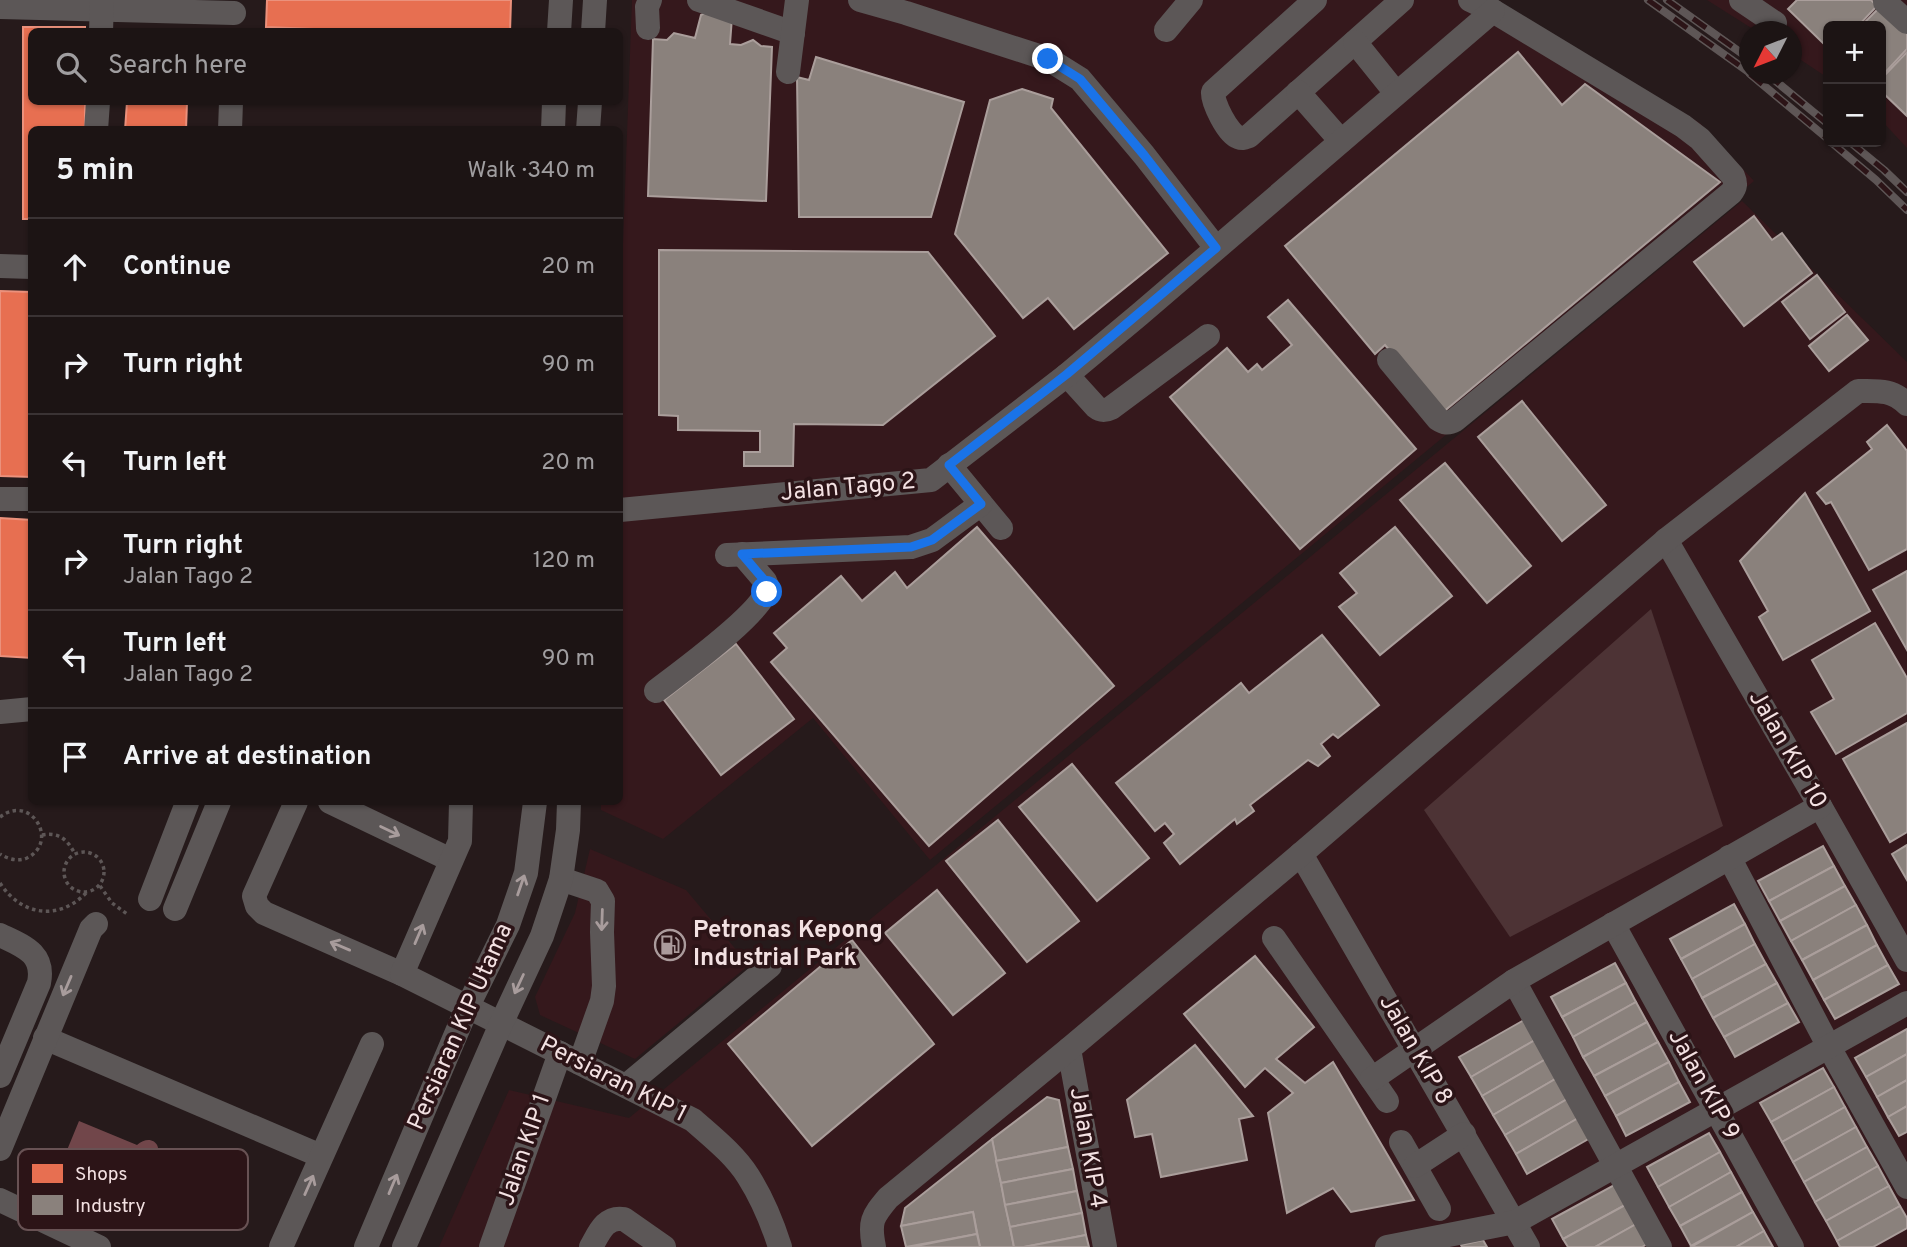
<!DOCTYPE html>
<meta charset="utf-8">
<style>
body{margin:0;font-family:Overpass,sans-serif;background:#292122;color:#f1f3f6}
.controls{position:absolute;right:21px;top:21px;display:grid;overflow:hidden;border-radius:10px;box-shadow:0 2px 5px #0004}
.controls button{width:63px;height:63px;display:grid;place-items:center;padding:0;border:0;border-bottom:2px solid #3a3334;background:#1c1414;color:#f1f3f6;font:35px sans-serif}
.compass{position:absolute;left:1739px;top:21px;width:63px;height:63px;border-radius:50%;background:#1c1414;box-shadow:0 2px 5px #0004;rotate:228deg}
.stop{position:absolute;width:21px;height:21px;margin:-16px;border:5px solid #1a73e8;border-radius:50%;background:#fff}
.stop.end{background:#1a73e8;border-color:#fff;box-shadow:0 2px 7px #0008}
.list{margin:0;padding:0;list-style:none}
h2{display:flex;justify-content:space-between;align-items:center;height:91px;margin:0;padding:0 28px;font-size:30px}
h2 small{font-size:23px;font-weight:400;color:#a09ea0}
.list li{display:grid;grid-template-columns:46px 1fr auto;gap:21px;align-items:center;box-sizing:border-box;height:98px;padding:0 28px;border-top:2px solid #3a3334}
.list b{display:block;font-size:26px;white-space:nowrap}
.list p{margin:0;font-size:23px;white-space:nowrap;color:#a09ea0}
.list em{font-size:23px;font-style:normal;color:#a09ea0}
.icon{flex:none;width:38px;height:38px;fill:none;stroke:currentColor;stroke-width:2;stroke-linecap:round;stroke-linejoin:round}
.map{position:relative;flex:none;width:1907px;height:1247px;overflow:hidden}
.search{position:absolute;background:#1c1414;box-shadow:0 2px 5px #0004;left:28px;top:28px;width:595px;height:77px;display:flex;align-items:center;gap:18px;box-sizing:border-box;padding:0 24px;border-radius:10px;color:#a09ea0;font-size:26px}
.panel{position:absolute;background:#1c1414;box-shadow:0 2px 5px #0004;left:28px;top:126px;width:595px;height:679px;border-radius:10px}
.map>svg:first-child{display:block}
.built{fill:#35181c}
.green{fill:#4d3335}
.water{fill:#71464a}
.shops{fill:#e76f51;stroke:#eb917c;stroke-width:2}
.industry{fill:#8a817c;stroke:#aa9e9b;stroke-width:2}
.lines{fill:none;stroke-linecap:round;stroke-linejoin:round}
.path{stroke:#5d5656;stroke-width:3.5;stroke-dasharray:3.5 3.5;stroke-linecap:butt}
.minor{stroke:#5c5757;stroke-width:24}
.rail-casing{stroke:#5e5656;stroke-width:8}
.rail{stroke:#2c1417;stroke-width:5;stroke-dasharray:16;stroke-linecap:butt}
.oneway{stroke:#a89c9c}
.route{stroke:#1a73e8;stroke-width:9}
.labels{text-anchor:middle;dominant-baseline:central;stroke-width:7;stroke-linejoin:round;paint-order:stroke}
.street-label{font-size:24px;fill:#f3e1e2;stroke:#2c1417}
.poi-label{font-size:24px;font-weight:bold;fill:#f3e1e2;stroke:#2c1417;text-anchor:start}
.key{fill:#2c1417;stroke:#685254;stroke-width:2}
.key-label{font-size:19px;fill:#f3e1e2}
</style>
<div class="map">
<svg width="1907" height="1247" viewBox="0 0 1907 1247">
<rect width="100%" height="100%" fill="#261a1b"/>
<!-- built -->
<g class="built">
<path d="M632,0H1496L1700,123L1754,181L930,860L813,718L663,839L601,810V802H620V324Z"/>
<path d="M1707,0H1907V148L1881,120V26H1828V78L1792,54V32L1756,31Z"/>
<path d="M1742,201L1907,362V1247H439L509,1090L629,1118Z"/>
<path d="M590,849L686,890L749,965L635,1059L540,1015L535,997L575,913Z"/>
</g>
<!-- green -->
<path class="green" d="M1651,609L1723,826L1510,937L1424,810Z"/>
<!-- water -->
<path class="water" d="M79,1121L137,1145C150,1133 165,1144 155,1160L150,1162H142L138,1171L146,1182L142,1192C134,1199 126,1196 121,1186V1178L65,1155Z"/>
<!-- shops -->
<g class="shops">
<path d="M267,0H511L510,32H386L266,27Z"/>
<path d="M23,27H85V32H32V102H85V130H32V219H23Z"/>
<path d="M127,102H187L186,130H125Z"/>
<path d="M0,291L32,292V477L0,476Z"/>
<path d="M0,518L32,520V658L0,656Z"/>
</g>
<!-- industry -->
<g class="industry">
<path d="M1797,0H1871L1877,6L1858,26H1828V48L1788,9Z"/>
<path d="M1881,6L1907,32V49L1881,77V26H1861Z"/>
<path d="M715,8L732,17L730,44L741,45L753,40L761,46L772,47L766,201L648,196L653,39L667,40L674,33L695,38L701,15Z"/>
<path d="M1518,52L1562,105L1585,84L1720,182L1442,413L1385,345L1375,354L1285,246Z"/>
<path d="M1907,52V116L1881,91V79Z"/>
<path d="M816,57L964,102L931,217H799L797,77L809,80Z"/>
<path d="M1022,89L1053,99L1051,108L1168,253L1074,329L1048,298L1023,318L955,234L990,100Z"/>
<path d="M1754,216L1772,240L1782,233L1812,273L1744,326L1694,262Z"/>
<path d="M659,250L928,252L995,336L883,425L794,424L793,466H744V452H760V431L678,430V416L659,415Z"/>
<path d="M1817,275L1845,312L1810,339L1782,302Z"/>
<path d="M1288,300L1416,449L1300,549L1170,397L1227,348L1248,372L1257,364L1262,370L1292,345L1268,317Z"/>
<path d="M1847,315L1868,340L1829,371L1809,346Z"/>
<path d="M1522,401L1606,505L1562,541L1478,437Z"/>
<path d="M1887,425L1907,451V549L1869,570L1831,502L1826,504L1817,493L1872,449L1867,442Z"/>
<path d="M1445,463L1531,566L1487,603L1400,500Z"/>
<path d="M1805,493L1870,611L1783,660L1759,617L1768,611L1740,561Z"/>
<path d="M977,527L1114,686L929,846L771,662L787,648L774,633L841,576L862,601L895,572L907,588Z"/>
<path d="M1395,527L1452,596L1380,655L1339,607L1357,593L1340,573Z"/>
<path d="M1907,571V650L1873,590Z"/>
<path d="M1875,623L1907,678V713L1836,754L1811,712L1834,699L1812,660Z"/>
<path d="M1322,635L1379,705L1338,738L1333,734L1321,744L1330,756L1318,766L1308,760L1250,805L1254,811L1237,824L1235,819L1180,864L1164,843L1174,834L1165,823L1155,831L1116,783L1241,683L1249,693Z"/>
<path d="M736,644L794,719L721,775L664,700Z"/>
<path d="M1907,723V832L1890,842L1843,759Z"/>
<path d="M1072,764L1149,858L1097,901L1019,807Z"/>
<path d="M998,820L1079,921L1027,962L946,861Z"/>
<path d="M1907,845V880L1892,854Z"/>
<path d="M1823,846L1834,866L1769,901L1758,881Z"/>
<path d="M1834,866L1845,886L1780,921L1769,901Z"/>
<path d="M1845,886L1856,905L1791,941L1780,921Z"/>
<path d="M937,890L1005,973L953,1015L885,933Z"/>
<path d="M1734,904L1745,924L1681,959L1670,939Z"/>
<path d="M1856,905L1867,925L1802,960L1791,941Z"/>
<path d="M1745,924L1755,944L1692,979L1681,959Z"/>
<path d="M1867,925L1877,945L1813,980L1802,960Z"/>
<path d="M852,940L934,1044L812,1146L728,1044Z"/>
<path d="M1755,944L1766,964L1702,998L1692,979Z"/>
<path d="M1877,945L1888,965L1824,1000L1813,980Z"/>
<path d="M1255,956L1314,1027L1276,1059L1305,1083L1333,1062L1414,1200L1351,1212L1333,1188L1287,1213L1268,1113L1293,1093L1265,1068L1245,1087L1184,1014Z"/>
<path d="M1615,963L1626,983L1562,1017L1551,997Z"/>
<path d="M1766,964L1777,983L1713,1018L1702,998Z"/>
<path d="M1888,965L1899,984L1835,1019L1824,1000Z"/>
<path d="M1626,983L1636,1002L1573,1037L1562,1017Z"/>
<path d="M1777,983L1788,1003L1724,1037L1713,1018Z"/>
<path d="M1636,1002L1647,1022L1583,1057L1573,1037Z"/>
<path d="M1788,1003L1799,1022L1735,1057L1724,1037Z"/>
<path d="M1524,1020L1535,1040L1471,1077L1459,1057Z"/>
<path d="M1647,1022L1658,1042L1594,1076L1583,1057Z"/>
<path d="M1907,1029V1054L1866,1077L1855,1058Z"/>
<path d="M1535,1040L1546,1059L1482,1096L1471,1077Z"/>
<path d="M1658,1042L1669,1062L1605,1096L1594,1076Z"/>
<path d="M1195,1045L1253,1116L1239,1119L1247,1160L1161,1177L1152,1134L1135,1137L1127,1100Z"/>
<path d="M1907,1054V1080L1877,1097L1866,1077Z"/>
<path d="M1546,1059L1557,1078L1493,1115L1482,1096Z"/>
<path d="M1669,1062L1679,1082L1616,1116L1605,1096Z"/>
<path d="M1823,1068L1834,1087L1771,1122L1760,1103Z"/>
<path d="M1557,1078L1569,1098L1505,1135L1493,1115Z"/>
<path d="M1907,1080V1106L1888,1117L1877,1097Z"/>
<path d="M1679,1082L1690,1102L1626,1136L1616,1116Z"/>
<path d="M1834,1087L1845,1107L1782,1142L1771,1122Z"/>
<path d="M1047,1097L1059,1100L1068,1147L996,1161L992,1139Z"/>
<path d="M1569,1098L1580,1117L1516,1154L1505,1135Z"/>
<path d="M1907,1106V1132L1899,1136L1888,1117Z"/>
<path d="M1845,1107L1856,1127L1793,1162L1782,1142Z"/>
<path d="M1580,1117L1592,1137L1527,1174L1516,1154Z"/>
<path d="M1856,1127L1867,1147L1804,1182L1793,1162Z"/>
<path d="M1709,1133L1720,1152L1658,1187L1647,1167Z"/>
<path d="M992,1139L1014,1247H980L973,1212L901,1226L905,1208Z"/>
<path d="M1068,1147L1073,1169L1001,1183L996,1161Z"/>
<path d="M1867,1147L1878,1166L1815,1202L1804,1182Z"/>
<path d="M1720,1152L1731,1172L1669,1207L1658,1187Z"/>
<path d="M1878,1166L1889,1186L1826,1221L1815,1202Z"/>
<path d="M1073,1169L1077,1191L1005,1205L1001,1183Z"/>
<path d="M1731,1172L1742,1192L1680,1226L1669,1207Z"/>
<path d="M1616,1184L1627,1204L1563,1239L1552,1219Z"/>
<path d="M1889,1186L1900,1206L1837,1241L1826,1221Z"/>
<path d="M1077,1191L1082,1213L1010,1227L1005,1205Z"/>
<path d="M1742,1192L1753,1212L1691,1246L1680,1226Z"/>
<path d="M1627,1204L1638,1223L1595,1247H1568L1563,1239Z"/>
<path d="M1900,1206L1907,1218V1228L1873,1247H1840L1837,1241Z"/>
<path d="M973,1212L977,1234L906,1247L901,1226Z"/>
<path d="M1753,1212L1764,1231L1736,1247H1691Z"/>
<path d="M1082,1213L1086,1235L1024,1247H1014L1010,1227Z"/>
<path d="M1638,1223L1649,1243L1642,1247H1595Z"/>
<path d="M1764,1231L1773,1247H1736Z"/>
<path d="M977,1234L980,1247H911Z"/>
<path d="M1086,1235L1089,1247H1024Z"/>
<path d="M1483,1240L1487,1247H1462L1461,1245Z"/>
</g>
<g class="lines">
<!-- path -->
<g class="path">
<path d="M0,817C31,793 60,842 27,858C18,862 8,859 0,854"/>
<path d="M42,835C59,832 67,839 75,854"/>
<circle cx="84" cy="872" r="20"/>
<path d="M0,883C21,916 59,921 86,893"/>
<path d="M100,886L112,903L127,914"/>
</g>
<!-- minor -->
<g class="minor">
<path d="M699,0L793,33"/>
<path d="M860,0L906,13L1048,59L1080,79L1144,155L1216,248"/>
<path d="M1315,0L1213,92C1212,102 1228,134 1238,137C1243,139 1244,138 1249,136L1402,0"/>
<path d="M1741,0L1775,23"/>
<path d="M1887,0L1885,2L1907,22"/>
<path d="M0,7L234,13"/>
<path d="M648,28L647,7L650,0"/>
<path d="M1166,30L1191,0"/>
<path d="M101,32L102,0"/>
<path d="M559,32L561,0"/>
<path d="M593,32L595,0"/>
<path d="M1355,42L1396,93"/>
<path d="M788,72L797,0"/>
<path d="M1298,92L1341,141"/>
<path d="M96,130L98,102"/>
<path d="M230,130L231,102"/>
<path d="M553,130L554,102"/>
<path d="M588,130L590,102"/>
<path d="M0,266L32,267"/>
<path d="M1389,360L1438,419C1444,423 1448,424 1455,420L1731,193C1736,187 1736,183 1733,176L1700,139L1683,126L1493,11L1470,0"/>
<path d="M1067,375L1096,407C1101,411 1105,411 1111,408L1208,336"/>
<path d="M949,465L1001,528"/>
<path d="M0,499H32"/>
<path d="M620,510L931,480L1067,375L1140,314L1493,11"/>
<path d="M1666,540L1820,806L1907,960"/>
<path d="M727,555L911,547L932,540L981,504"/>
<path d="M656,691C678,674 767,610 767,586L765,581L742,554"/>
<path d="M0,712L32,709"/>
<path d="M296,802L254,896L257,906L264,913L402,974"/>
<path d="M330,802L451,860"/>
<path d="M461,802L460,841L402,974L693,1120C712,1137 734,1154 748,1176C762,1198 772,1222 780,1247"/>
<path d="M1301,854L1528,1247"/>
<path d="M1729,857L1829,1047L1907,1187"/>
<path d="M561,879L597,891L603,901L602,932L604,986L602,1001L580,1063"/>
<path d="M150,899L187,803"/>
<path d="M175,909L219,802"/>
<path d="M1613,924L1792,1247"/>
<path d="M0,935C23,946 45,953 39,983L0,1076"/>
<path d="M1274,938L1387,1101"/>
<path d="M1514,981L1660,1247"/>
<path d="M45,1038L321,1156"/>
<path d="M1069,1049L1105,1247"/>
<path d="M1372,1079L1514,981L1820,806"/>
<path d="M626,1086L770,966"/>
<path d="M1401,1142L1439,1209"/>
<path d="M0,1149L91,929L96,924"/>
<path d="M1415,1166L1464,1134"/>
<path d="M0,1200L99,1247"/>
<path d="M281,1247L372,1044"/>
<path d="M366,1247L467,1008L508,925L526,873L535,802"/>
<path d="M404,1247L501,1024L542,936L561,879L568,830L569,802"/>
<path d="M491,1247L560,1053"/>
<path d="M591,1247C599,1233 605,1216 624,1219L664,1247"/>
<path d="M874,1247C869,1222 872,1217 888,1198L1069,1049L1301,854L1666,540L1858,391C1878,391 1891,389 1907,404"/>
<path d="M1387,1247L1515,1222L1907,1003"/>
</g>
<!-- rail casing -->
<g class="rail-casing">
<g id="rail">
<path d="M1648,0L1750,73"/>
<path d="M1667,0L1744,55"/>
<path d="M1750,74L1828,139"/>
<path d="M1767,74L1828,124"/>
<path d="M1831,142L1876,180L1907,210"/>
<path d="M1850,142L1884,170L1907,192"/>
</g>
</g>
<!-- rail -->
<use href="#rail" class="rail"/>
</g>
<!-- one-way arrows -->
<defs><path id="oneway-shaft" d="M-6 0H5M1.5-3L5.5 0L1.5 3" fill="none" stroke-width="1.6" stroke-linecap="round" stroke-linejoin="round" transform="scale(1.75)"/></defs>
<g class="oneway">
<use href="#oneway-shaft" transform="translate(390 831) rotate(26)"/>
<use href="#oneway-shaft" transform="translate(521 885) rotate(-71)"/>
<use href="#oneway-shaft" transform="translate(602 920) rotate(92)"/>
<use href="#oneway-shaft" transform="translate(419 934) rotate(-67)"/>
<use href="#oneway-shaft" transform="translate(340 946) rotate(-157)"/>
<use href="#oneway-shaft" transform="translate(519 984) rotate(115)"/>
<use href="#oneway-shaft" transform="translate(67 986) rotate(113)"/>
<use href="#oneway-shaft" transform="translate(393 1184) rotate(-67)"/>
<use href="#oneway-shaft" transform="translate(309 1185) rotate(-66)"/>
</g>
<g class="lines">
<!-- route -->
<path class="route" d="M767,592V586L765,581L742,554L911,547L932,540L981,504L949,465L1067,374L1216,248L1144,155L1080,79L1048,59"/>
</g>
<!-- icons -->
<defs>
<g id="fuel-ring" transform="scale(1.575)"><circle r="9.5" fill="#2c1417" stroke="#ab9b9c" stroke-width="1.5"/><path d="M-5.5-6h7V0h2V4h1.3V-2.5L3-4.5l.8-.8L6-3V5H2.5V1h-1V6h-7ZM-4.2-4.7v3.2H.2V-4.7Z" fill="#ab9b9c"/></g>
</defs>
<g fill-rule="evenodd">
<use href="#fuel-ring" x="670" y="945"/>
</g>
<g class="labels">
<!-- street labels -->
<g class="street-label">
<text transform="translate(848 488) rotate(-5)">Jalan Tago 2</text>
<text transform="translate(1787 750) rotate(60)">Jalan KIP 10</text>
<text transform="translate(461 1027) rotate(-66)">Persiaran KIP Utama</text>
<text transform="translate(1415 1050) rotate(60)">Jalan KIP 8</text>
<text transform="translate(613 1080) rotate(27)">Persiaran KIP 1</text>
<text transform="translate(1703 1085) rotate(61)">Jalan KIP 9</text>
<text transform="translate(1087 1148) rotate(80)">Jalan KIP 4</text>
<text transform="translate(525 1150) rotate(-71)">Jalan KIP 1</text>
</g>
<!-- poi labels -->
<g class="poi-label">
<text x="693" y="931">Petronas Kepong<tspan x="693" dy="28">Industrial Park</tspan></text>
</g>
</g>
<!-- legend -->
<rect x="18" y="1149" width="230" height="81" rx="10" class="key"/>
<rect x="32" y="1164" width="31" height="19" fill="#e76f51"/>
<rect x="32" y="1195" width="31" height="20" fill="#8a817c"/>
<g class="key-label">
<text x="75" y="1180">Shops</text>
<text x="75" y="1212">Industry</text>
</g>
</svg>
<div class="controls">
<button>+</button>
<button>−</button>
</div>
<svg class="compass" viewBox="-18 -18 36 36"><path d="M0-13l5 13h-10z" fill="#e53935"/><path d="M0 13l5-13h-10z" fill="#a09ea0"/></svg>
<div class="stop" style="left:767px;top:592px"></div>
<div class="stop end" style="left:1048px;top:59px"></div>
<div class="search"><svg class="icon" aria-label="search" viewBox="0 0 24 24"><circle cx="10" cy="10" r="6"/><path d="M15 15l6 6"/></svg>Search here</div>
<section class="panel">
<h2>5 min<small>Walk · 340 m</small></h2>
<ul class="list">
<li><svg class="icon" aria-label="ahead" viewBox="0 0 24 24"><path d="M12 20V5M6 11l6-6 6 6"/></svg><div><b>Continue</b></div><em>20 m</em></li>
<li><svg class="icon" aria-label="right" viewBox="0 0 24 24"><path d="M7 20v-9h11M14 6l5 5-5 5"/></svg><div><b>Turn right</b></div><em>90 m</em></li>
<li><svg class="icon" aria-label="left" viewBox="0 0 24 24"><path d="M17 20v-9H6M10 6l-5 5 5 5"/></svg><div><b>Turn left</b></div><em>20 m</em></li>
<li><svg class="icon" aria-label="right" viewBox="0 0 24 24"><path d="M7 20v-9h11M14 6l5 5-5 5"/></svg><div><b>Turn right</b><p>Jalan Tago 2</p></div><em>120 m</em></li>
<li><svg class="icon" aria-label="left" viewBox="0 0 24 24"><path d="M17 20v-9H6M10 6l-5 5 5 5"/></svg><div><b>Turn left</b><p>Jalan Tago 2</p></div><em>90 m</em></li>
<li><svg class="icon" aria-label="arrive" viewBox="0 0 24 24"><path d="M6 21V4h12l-3 4 3 4H6"/></svg><div><b>Arrive at destination</b></div></li>
</ul>
</section>
</div>
